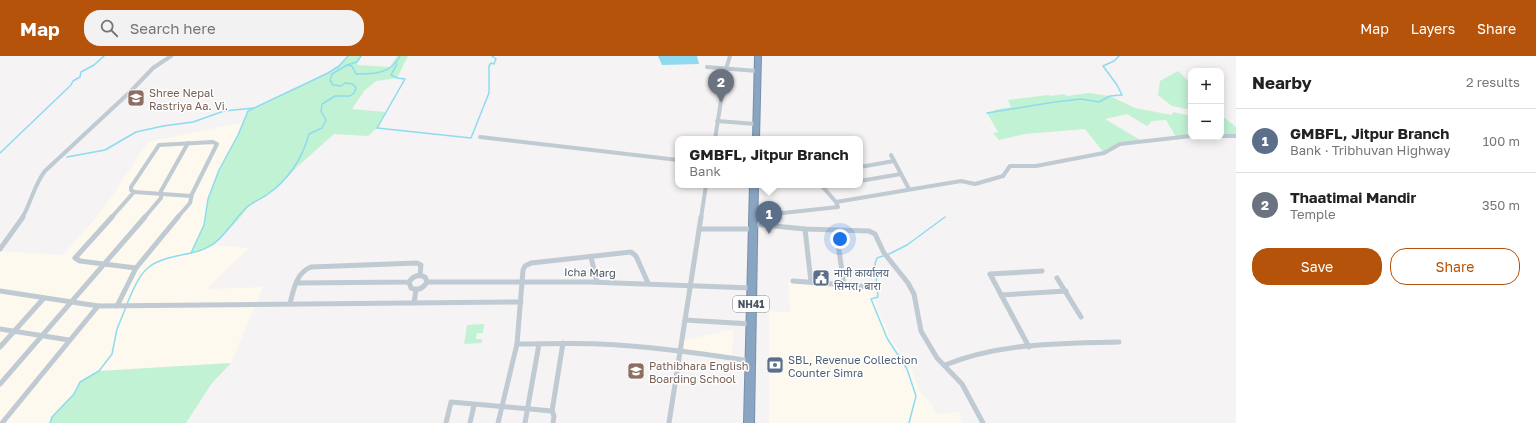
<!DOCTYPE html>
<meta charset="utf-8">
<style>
body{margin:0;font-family:"Golos Text","Noto Sans Devanagari",sans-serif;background:#f2f2f2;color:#222}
.controls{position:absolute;right:12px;top:12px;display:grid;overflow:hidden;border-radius:8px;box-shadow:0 2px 10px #0003}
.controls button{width:36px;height:36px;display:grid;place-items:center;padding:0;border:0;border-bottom:1px solid #e0e0e0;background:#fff;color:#222;font:20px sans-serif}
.you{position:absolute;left:840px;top:183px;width:14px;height:14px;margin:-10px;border:3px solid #fff;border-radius:50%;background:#1a73e8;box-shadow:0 0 0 6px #1a73e833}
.badge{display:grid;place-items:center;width:26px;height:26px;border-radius:50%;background:#b45309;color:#fff;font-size:13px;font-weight:700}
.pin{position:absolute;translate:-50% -33px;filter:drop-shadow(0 1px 2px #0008)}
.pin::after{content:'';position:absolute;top:21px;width:14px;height:12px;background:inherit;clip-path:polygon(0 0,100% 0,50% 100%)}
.popup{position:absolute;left:675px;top:80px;width:188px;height:52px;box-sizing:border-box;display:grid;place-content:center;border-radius:8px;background:#fff;filter:drop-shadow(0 1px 3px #0005);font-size:13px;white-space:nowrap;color:#767676}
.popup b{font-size:15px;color:#222}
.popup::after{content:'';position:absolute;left:50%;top:100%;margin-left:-8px;border:8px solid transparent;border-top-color:#fff}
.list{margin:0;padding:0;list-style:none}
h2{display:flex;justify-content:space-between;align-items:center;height:52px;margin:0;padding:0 16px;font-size:17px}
h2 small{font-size:13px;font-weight:400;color:#767676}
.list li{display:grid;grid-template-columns:26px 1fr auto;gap:12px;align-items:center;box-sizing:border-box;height:64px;padding:0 16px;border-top:1px solid #e0e0e0}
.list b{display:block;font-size:15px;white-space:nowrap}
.list p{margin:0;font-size:13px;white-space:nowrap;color:#767676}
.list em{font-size:13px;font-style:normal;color:#767676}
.actions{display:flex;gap:8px;padding:12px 16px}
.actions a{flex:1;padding:9px 0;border:1px solid #b45309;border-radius:16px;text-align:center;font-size:14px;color:#b45309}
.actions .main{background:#b45309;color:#fff}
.icon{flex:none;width:22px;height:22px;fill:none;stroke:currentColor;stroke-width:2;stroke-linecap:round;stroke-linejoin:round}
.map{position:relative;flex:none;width:1236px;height:367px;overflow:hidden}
header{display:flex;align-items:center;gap:24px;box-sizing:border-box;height:56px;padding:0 20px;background:#b45309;color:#fff}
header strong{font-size:19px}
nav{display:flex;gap:22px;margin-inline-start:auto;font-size:14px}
.search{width:280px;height:36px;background:#f2f2f2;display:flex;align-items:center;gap:10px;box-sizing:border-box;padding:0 14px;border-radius:16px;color:#767676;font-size:15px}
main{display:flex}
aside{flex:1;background:#fff}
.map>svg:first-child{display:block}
.commercial{fill:#fdf9ee}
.green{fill:#c2f2d4}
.water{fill:#8edbf0}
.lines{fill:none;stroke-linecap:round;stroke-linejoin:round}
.stream{stroke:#8edbf0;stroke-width:1.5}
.highway-casing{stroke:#7590ae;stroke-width:2}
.street-far1{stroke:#c0cad2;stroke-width:4}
.street{stroke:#c0cad2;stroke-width:5}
.highway{fill:#8aa5c2;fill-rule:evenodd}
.labels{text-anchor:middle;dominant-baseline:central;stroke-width:3;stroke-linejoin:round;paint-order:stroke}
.shield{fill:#fff;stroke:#808990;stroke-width:1}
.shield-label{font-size:10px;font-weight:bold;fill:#495661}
.education-label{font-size:11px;fill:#785e54;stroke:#fff;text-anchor:start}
.street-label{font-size:11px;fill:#495661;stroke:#fff}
.service-label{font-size:11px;fill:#4e5e75;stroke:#fff;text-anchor:start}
</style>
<header>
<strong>Map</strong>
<div class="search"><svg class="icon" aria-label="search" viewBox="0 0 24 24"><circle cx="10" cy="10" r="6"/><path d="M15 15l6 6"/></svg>Search here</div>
<nav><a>Map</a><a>Layers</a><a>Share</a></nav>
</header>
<main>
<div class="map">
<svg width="1236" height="367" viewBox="0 0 1236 367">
<rect width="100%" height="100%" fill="#f5f3f3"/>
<!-- commercial -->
<g class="commercial">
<path d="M244,66L208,143L204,169L191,197L201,195L214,189L249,192L207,233L263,231L231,307L99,315L80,326L74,338L52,361L50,367H0V195L63,199L104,152L148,86Z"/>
<path d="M788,226L874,233L877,253L885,268L890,281L912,314L919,335L931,347L937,358L959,356L962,367H769V255L790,256Z"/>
<path d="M733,273L732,302L680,294L681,285Z"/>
</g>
<!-- green -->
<g class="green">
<path d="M348,0H361L357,6L358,9L390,11L397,0H408L397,22L376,25L364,35L352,53L385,56L377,72L368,80L334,78L297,111L276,133L249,150L238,164L214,189L201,195L191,197L204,169L208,143L219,114L238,79L248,55C268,48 285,37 304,28C319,20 337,15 348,0Z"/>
<path d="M1178,15L1191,28V54L1172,50L1158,39L1160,25Z"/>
<path d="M1089,37L1110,40L1135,52L1172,59L1173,56L1191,60V80L1176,81L1166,64L1152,65L1147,70L1127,58L1105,63L1142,85L1120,88L1104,97L1085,73L1025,78L999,84L993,77L998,76L987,57L994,55V54L1011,51L1008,44L1048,39L1050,40L1064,38L1067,40Z"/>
<path d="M1221,59L1236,71V80H1221Z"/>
<path d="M484,268L483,277H477L476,283H482V287L464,288L467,269Z"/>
<path d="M231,307L212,327L186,367H50L52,361L74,338L80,326L99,315Z"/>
</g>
<!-- water -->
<path class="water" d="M658,0H697L699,8L662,9Z"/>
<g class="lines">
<!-- stream -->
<g class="stream">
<path d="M397,8L391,19L397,22L405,23L377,72L471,82L489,37V10L491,7L494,8L496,3L492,0"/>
<path d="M347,9L357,6L361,0"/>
<path d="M987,57L1055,46L1081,43L1099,46L1110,40L1122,39L1117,29L1103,10L1114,5L1119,0"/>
<path d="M0,97L71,29L73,25L80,21L81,16L94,9L104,0"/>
<path d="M67,101L105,94L136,76L163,70L193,66L224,55L254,52"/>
<path d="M191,197C222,191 227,170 247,151C253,146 261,143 268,138C289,123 302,103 309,78L322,72L326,64L321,55L322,48L335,40H350L354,37L356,32L353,28L345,27L341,30L333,29L330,24L332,18L347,9L352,10L356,18C374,18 391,18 400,0"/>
<path d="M887,199L907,189L945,161"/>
<path d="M883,200L877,202L875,208L878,241L871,243L887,282L907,313L916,340L909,367"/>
<path d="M127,248C143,208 150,205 191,197L204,169L208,143L219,114L238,79L248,55L328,17L339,10L348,0"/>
<path d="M50,367L52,361L74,338L80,326L99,315L112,298L117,273L126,251"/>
</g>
<!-- highway casing -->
<g class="highway-casing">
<g id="highway">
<path d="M755,0H761L759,83H753Z"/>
<path d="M750,129H758L754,367H744Z"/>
</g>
</g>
<!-- street-far1 -->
<g class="street-far1">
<path d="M707,11L757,15"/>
<path d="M717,65L756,68"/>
<path d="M1221,80H1236"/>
<path d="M480,81L678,104"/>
<path d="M715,83L726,13L730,0"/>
<path d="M891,99L909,133"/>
<path d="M860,111L894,105"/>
<path d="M860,125L901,118"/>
<path d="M821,129L836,146"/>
<path d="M823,131L837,129"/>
<path d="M134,136L191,140"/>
<path d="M134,136L131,134V131L159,89L213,86L217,88L192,138L190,147L177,162"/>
<path d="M754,160L838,151L836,146L961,125L975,128L1003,120L1010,110H1036L1104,97L1120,88L1191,80"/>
<path d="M22,162C31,147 34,129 45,115L131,35L153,12L171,0"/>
<path d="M111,162L134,136"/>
<path d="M144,162L161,142V135L188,87"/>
<path d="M701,162L706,129"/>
</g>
<!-- street -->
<g class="street">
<path d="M112,161L75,202L80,205L136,212"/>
<path d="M754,168L805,173L869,175L875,178L884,197L908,227L914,238L921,275L937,302L962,328L983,367"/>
<path d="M700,173H753"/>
<path d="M805,173L811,226"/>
<path d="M836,174L844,229"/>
<path d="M0,193L23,161"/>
<path d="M591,201L597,226"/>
<path d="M1057,222L1081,261"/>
<path d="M793,225L873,231"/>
<path d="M409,226L411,232C418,235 423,233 427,226"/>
<path d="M427,226H589L752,232"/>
<path d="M297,227L409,226C413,220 418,218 425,221L427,226"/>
<path d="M0,235L98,250L521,246"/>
<path d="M1001,239L1066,235"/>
<path d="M290,247C294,233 296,217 311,211L417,207L421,209L420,219"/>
<path d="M414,247L416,234"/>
<path d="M117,250L136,212L178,161"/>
<path d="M685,264L751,268"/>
<path d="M0,273L69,284"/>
<path d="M517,288C544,288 572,287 599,288C650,290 700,297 750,305"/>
<path d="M0,291L44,242"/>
<path d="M1029,291L990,218L1042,215"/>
<path d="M945,309C1000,287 1061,287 1119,286"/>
<path d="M0,328L145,161"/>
<path d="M552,355L554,360L553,367"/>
<path d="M2,367L98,250"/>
<path d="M446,367L451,346L552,355L563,287"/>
<path d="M470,367L474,349"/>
<path d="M498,367L517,288L523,214L525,210L531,207L631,196L636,200L648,227"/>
<path d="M525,367L539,288"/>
<path d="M669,367L701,161"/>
</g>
<!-- highway -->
<use href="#highway" class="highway"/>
</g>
<!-- icons -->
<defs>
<g id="school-square" transform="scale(0.9)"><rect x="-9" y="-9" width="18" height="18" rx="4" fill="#8d6e63" stroke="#fff"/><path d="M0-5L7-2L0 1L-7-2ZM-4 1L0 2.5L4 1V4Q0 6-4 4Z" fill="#fff"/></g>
<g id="civic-square" transform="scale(0.9)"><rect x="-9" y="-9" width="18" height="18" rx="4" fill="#5c6f8a" stroke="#fff"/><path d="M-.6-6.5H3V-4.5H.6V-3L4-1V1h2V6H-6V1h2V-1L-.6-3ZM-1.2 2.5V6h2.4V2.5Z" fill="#fff"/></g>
<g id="bank-square" transform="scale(0.9)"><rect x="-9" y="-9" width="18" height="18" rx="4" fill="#5c6f8a" stroke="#fff"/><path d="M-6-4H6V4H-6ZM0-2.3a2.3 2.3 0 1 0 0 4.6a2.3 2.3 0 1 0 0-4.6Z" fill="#fff"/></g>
</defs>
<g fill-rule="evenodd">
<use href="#school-square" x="136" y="42"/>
<use href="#civic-square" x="821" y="222"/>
<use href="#bank-square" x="775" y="309"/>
<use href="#school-square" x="636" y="315"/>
</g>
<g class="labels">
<!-- shield labels -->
<rect class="shield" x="733" y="240" width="36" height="16" rx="3"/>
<g class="shield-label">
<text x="751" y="248">NH41</text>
</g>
<!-- education labels -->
<g class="education-label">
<text x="149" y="36">Shree Nepal<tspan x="149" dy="13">Rastriya Aa. Vi.</tspan></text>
<text x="649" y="309">Pathibhara English<tspan x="649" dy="13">Boarding School</tspan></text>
</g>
<!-- street labels -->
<g class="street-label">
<text transform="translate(590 216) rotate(1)">Icha Marg</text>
</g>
<!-- service labels -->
<g class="service-label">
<text x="834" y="216">नापी कार्यालय<tspan x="834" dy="13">सिमरा, बारा</tspan></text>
<text x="788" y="303">SBL, Revenue Collection<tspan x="788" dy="13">Counter Simra</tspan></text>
</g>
</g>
</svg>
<div class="controls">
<button>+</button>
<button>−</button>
</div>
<div class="you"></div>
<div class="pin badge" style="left:769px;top:178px;background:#5c6f8a">1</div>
<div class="popup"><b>GMBFL, Jitpur Branch</b>Bank</div>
<div class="pin badge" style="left:721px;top:46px;background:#6b7280">2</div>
</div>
<aside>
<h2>Nearby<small>2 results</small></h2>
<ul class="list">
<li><span class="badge" style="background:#5c6f8a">1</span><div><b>GMBFL, Jitpur Branch</b><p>Bank · Tribhuvan Highway</p></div><em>100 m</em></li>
<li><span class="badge" style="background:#6b7280">2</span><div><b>Thaatimai Mandir</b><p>Temple</p></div><em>350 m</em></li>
</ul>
<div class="actions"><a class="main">Save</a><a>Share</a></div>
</aside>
</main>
